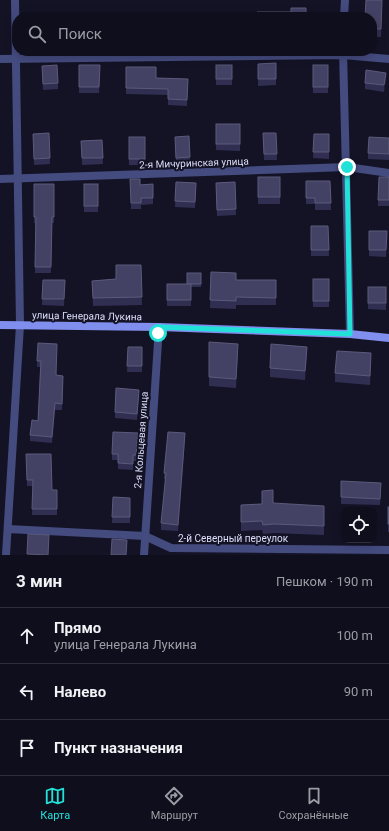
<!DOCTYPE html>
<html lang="ru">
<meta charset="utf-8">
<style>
body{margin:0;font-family:Roboto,sans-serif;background:#181725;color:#f1f3f6}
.controls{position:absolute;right:12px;bottom:12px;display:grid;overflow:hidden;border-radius:8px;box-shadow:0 2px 10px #0003}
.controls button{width:36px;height:36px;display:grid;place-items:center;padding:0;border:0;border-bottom:1px solid #2f2e3b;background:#0f0e1c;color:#f1f3f6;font:20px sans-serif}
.stop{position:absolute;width:12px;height:12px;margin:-9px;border:3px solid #22e1d8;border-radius:50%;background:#fff}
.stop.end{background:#22e1d8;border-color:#fff;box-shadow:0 1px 4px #0008}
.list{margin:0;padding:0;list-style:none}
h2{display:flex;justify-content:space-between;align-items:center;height:52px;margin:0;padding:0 16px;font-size:17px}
h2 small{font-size:13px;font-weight:400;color:#9b9ca3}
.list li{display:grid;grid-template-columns:26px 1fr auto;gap:12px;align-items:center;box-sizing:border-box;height:56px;padding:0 16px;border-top:1px solid #2f2e3b}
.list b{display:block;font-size:15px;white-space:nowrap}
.list p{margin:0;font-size:13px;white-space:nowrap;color:#9b9ca3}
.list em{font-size:13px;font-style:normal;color:#9b9ca3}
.icon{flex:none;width:22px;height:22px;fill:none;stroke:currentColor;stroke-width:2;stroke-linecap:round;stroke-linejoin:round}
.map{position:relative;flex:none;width:389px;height:555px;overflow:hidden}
.search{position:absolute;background:#0f0e1c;box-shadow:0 2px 10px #0003;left:12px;right:12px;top:12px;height:44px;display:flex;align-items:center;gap:10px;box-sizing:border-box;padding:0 14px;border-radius:16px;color:#9b9ca3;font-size:15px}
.sheet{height:220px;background:#0f0e1c}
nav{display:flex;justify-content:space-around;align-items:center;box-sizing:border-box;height:56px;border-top:1px solid #2f2e3b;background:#0f0e1c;font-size:11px;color:#9b9ca3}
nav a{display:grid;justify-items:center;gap:2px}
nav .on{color:#22e1d8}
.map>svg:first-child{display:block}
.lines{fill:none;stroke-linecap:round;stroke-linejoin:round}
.minor{stroke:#444b7f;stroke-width:8}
.secondary{stroke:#808eee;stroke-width:8}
.wall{fill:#302f52}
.shaded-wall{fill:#1d1c39}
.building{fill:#434264;stroke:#5b5a7b}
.route{stroke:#22e1d8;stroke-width:5}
.labels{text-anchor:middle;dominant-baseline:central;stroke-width:4;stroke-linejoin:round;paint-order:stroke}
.street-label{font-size:10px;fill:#dddefa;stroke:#141326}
</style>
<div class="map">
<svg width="389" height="555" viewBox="0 0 389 555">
<rect width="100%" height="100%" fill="#141326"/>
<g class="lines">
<!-- minor -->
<g class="minor">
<path d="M344,17L345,0"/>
<path d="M343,51L350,334"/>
<path d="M0,59L343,55L389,59"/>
<path d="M0,179L347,167L389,173"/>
<path d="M8,529L145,536L171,548L389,550"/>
<path d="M6,555L20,325L15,0"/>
<path d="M144,555L159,327"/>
</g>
<!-- secondary -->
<path class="secondary" d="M0,325L159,327L350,334L389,338"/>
</g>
<!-- wall -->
<g class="wall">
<path d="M382,0L381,37H372V17Z"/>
<path d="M276,63V85L258,86V64Z"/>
<path d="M79,65H100L99,93H79Z"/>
<rect x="216" y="65" width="16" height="20"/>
<rect x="313" y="65" width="15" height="28"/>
<path d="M42,66L58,83V89L43,90Z"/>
<path d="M126,67L156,78L188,79L187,106L168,105V95L126,94Z"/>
<path d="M386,79L384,92L365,89V83Z"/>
<path d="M216,124H240V151L216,150Z"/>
<path d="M49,133L50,164L34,165L33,134Z"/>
<path d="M263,133H276L277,160H264Z"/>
<path d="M314,134H329V159L313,158Z"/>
<rect x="129" y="137" width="16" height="28"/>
<path d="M175,137L190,157V163L176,164Z"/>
<path d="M389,138V160L368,159V153Z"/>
<path d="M102,140L103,164L82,165L81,141Z"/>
<rect x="258" y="177" width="22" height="27"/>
<path d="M389,177V206H378V200Z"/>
<path d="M130,179L140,185L153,184V204L141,205V209H131Z"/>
<path d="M306,181H330L331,210H315V204H306Z"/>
<path d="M176,182L196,183L195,208L175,207Z"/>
<path d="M235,182L236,215L217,216L216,183Z"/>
<path d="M34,184H54V223H52L51,273H35V223H34Z"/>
<rect x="84" y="184" width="14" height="28"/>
<path d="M311,226H328L329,256H311Z"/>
<path d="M369,231H387L386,257L369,256Z"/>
<path d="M141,265L142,305L93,306L92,281L116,279Z"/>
<path d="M211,272L236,280H276V305H236V309L210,308Z"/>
<path d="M201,273V287H191V306H167V284H187Z"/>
<rect x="313" y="279" width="16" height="28"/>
<path d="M43,280H65L64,306L42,305Z"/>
<path d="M368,287H386V310L368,309Z"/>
<path d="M209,342L238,353L236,388L209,386Z"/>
<path d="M38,343L56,375L63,382L62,410H55L52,443L30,441V435L38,421L40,367H37Z"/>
<path d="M128,347H142V372H127Z"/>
<path d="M307,355L305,380L270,377V368Z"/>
<path d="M371,362L370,385L335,382V373Z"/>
<path d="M139,396L137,420L115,418V412Z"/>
<path d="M138,439L136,461H133V470L118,469V460H112V454Z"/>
<path d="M185,440L178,531L161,530V523L166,479H164V473Z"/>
<path d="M26,454L52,490H57V515H32L33,486H27Z"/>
<path d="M381,489L380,505L341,504V497Z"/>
<path d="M113,497L130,498V523H112Z"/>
<path d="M273,503L324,515V535L274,533L263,534L262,530L241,531V505Z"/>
<rect x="388" y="507" width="1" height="25"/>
</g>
<!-- shaded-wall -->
<g class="shaded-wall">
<path d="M386,73V79L384,92V85Z"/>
<path d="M238,344V353L236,388V379Z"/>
<path d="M307,347V355L305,380V371Z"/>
<path d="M371,353V362L370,385V376Z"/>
<path d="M55,403V410L52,443V437Z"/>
<path d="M185,433V440L178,531V525Z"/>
</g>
<!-- building -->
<g class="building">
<path d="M366,0H382L381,29H372V17H365Z"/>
<path d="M291,8H306V13H326V17H257V12H291Z"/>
<rect x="32" y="15" width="20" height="2"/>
<rect x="75" y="15" width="31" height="2"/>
<path d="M226,15V17H211V16Z"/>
<path d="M276,63V79H258V64Z"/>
<path d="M57,65L58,83L43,84L42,66Z"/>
<path d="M79,65H100L99,87H79Z"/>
<rect x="216" y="65" width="16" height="14"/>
<rect x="313" y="65" width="15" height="22"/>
<path d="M126,67H156V78L188,79L187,100L168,99V89L126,88Z"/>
<path d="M366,70L386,73L384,85L365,83Z"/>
<rect x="216" y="124" width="24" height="20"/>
<path d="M49,133L50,158L34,159L33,134Z"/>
<path d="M263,133H276L277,154H264Z"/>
<path d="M314,134H329V152H313Z"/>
<path d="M189,136L190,157L176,158L175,137Z"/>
<rect x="129" y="137" width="16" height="22"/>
<path d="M369,137L389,138V154L368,153Z"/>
<path d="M102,140L103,158H82L81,141Z"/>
<rect x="258" y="177" width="22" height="20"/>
<path d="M379,177H389V200H378Z"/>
<path d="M130,179H140V185L153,184V198H141V203H131Z"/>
<path d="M306,181H330L331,203H315V198H306Z"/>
<path d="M176,182L196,183L195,202L175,201Z"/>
<path d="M235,182L236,209L217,210L216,183Z"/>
<path d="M34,184H54V217H52L51,267H35L36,217H34Z"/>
<rect x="84" y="184" width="14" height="22"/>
<path d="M311,226H328L329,250H311Z"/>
<path d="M369,231H387L386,250H369Z"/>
<path d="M116,265H141L142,297L93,298L92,281L116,279Z"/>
<path d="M211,272L236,273V280H276V298L236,297V301L210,300Z"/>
<rect x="187" y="273" width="14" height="11"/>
<rect x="313" y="279" width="16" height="22"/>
<path d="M43,280H65L64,299H42Z"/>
<rect x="167" y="284" width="24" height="16"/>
<rect x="368" y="287" width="18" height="16"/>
<path d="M209,342L238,344L236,379L209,377Z"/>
<path d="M38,343L57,344L56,375L63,376L62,404L55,403L52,437L30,435L32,420L38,421L41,361H37Z"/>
<path d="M271,344L307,347L305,371L270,368Z"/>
<path d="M128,347H142V366H127Z"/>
<path d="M337,351L371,353L370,376L335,373Z"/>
<path d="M116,388L139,390L137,414L115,412Z"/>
<path d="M113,432L138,433L136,455H133V464L118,463V454H112Z"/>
<path d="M168,432L185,433L178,525L161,523L166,473H164Z"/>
<path d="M26,454H51L52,490H57V509H32L33,480H27Z"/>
<path d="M341,481L381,483L380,499L341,497Z"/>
<path d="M273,490V503L324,506V526L274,524L263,525L262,521L241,522V505L262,504V491Z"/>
<path d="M113,497L130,498V517H112Z"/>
<rect x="388" y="507" width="1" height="17"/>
<path d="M28,534L49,535L48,555L27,554Z"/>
<path d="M112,539L127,540L126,555H111Z"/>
</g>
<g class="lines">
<!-- route -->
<path class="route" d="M158,333L159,327L350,334L347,167"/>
</g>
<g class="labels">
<!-- street labels -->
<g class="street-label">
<text transform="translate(194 163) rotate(-2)">2-я Мичуринская улица</text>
<text transform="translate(87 316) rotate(1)">улица Генерала Лукина</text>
<text transform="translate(141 440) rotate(-86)">2-я Кольцевая улица</text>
<text x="233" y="538">2-й Северный переулок</text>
</g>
</g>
</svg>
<div class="controls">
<button><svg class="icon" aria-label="locate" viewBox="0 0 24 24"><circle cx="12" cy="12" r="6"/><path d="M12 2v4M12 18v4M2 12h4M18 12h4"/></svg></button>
</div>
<div class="stop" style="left:158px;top:333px"></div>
<div class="stop end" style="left:347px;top:167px"></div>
<div class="search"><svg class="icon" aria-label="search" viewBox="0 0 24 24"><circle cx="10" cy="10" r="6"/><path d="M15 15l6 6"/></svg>Поиск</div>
</div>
<section class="sheet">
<h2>3 мин<small>Пешком · 190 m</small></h2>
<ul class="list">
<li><svg class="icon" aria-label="ahead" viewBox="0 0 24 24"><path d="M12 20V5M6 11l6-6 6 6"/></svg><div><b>Прямо</b><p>улица Генерала Лукина</p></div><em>100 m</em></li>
<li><svg class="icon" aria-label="left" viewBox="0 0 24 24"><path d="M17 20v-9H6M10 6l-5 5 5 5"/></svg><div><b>Налево</b></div><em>90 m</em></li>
<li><svg class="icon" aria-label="arrive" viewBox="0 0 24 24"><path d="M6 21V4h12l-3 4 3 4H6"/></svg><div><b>Пункт назначения</b></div></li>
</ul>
</section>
<nav>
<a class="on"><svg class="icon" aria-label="map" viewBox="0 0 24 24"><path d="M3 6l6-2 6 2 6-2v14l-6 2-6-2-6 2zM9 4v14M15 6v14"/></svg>Карта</a>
<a><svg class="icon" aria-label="directions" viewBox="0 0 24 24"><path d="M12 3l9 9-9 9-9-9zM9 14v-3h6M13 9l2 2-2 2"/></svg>Маршрут</a>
<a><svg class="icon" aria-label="saved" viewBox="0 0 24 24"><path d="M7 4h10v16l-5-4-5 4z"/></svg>Сохранённые</a>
</nav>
